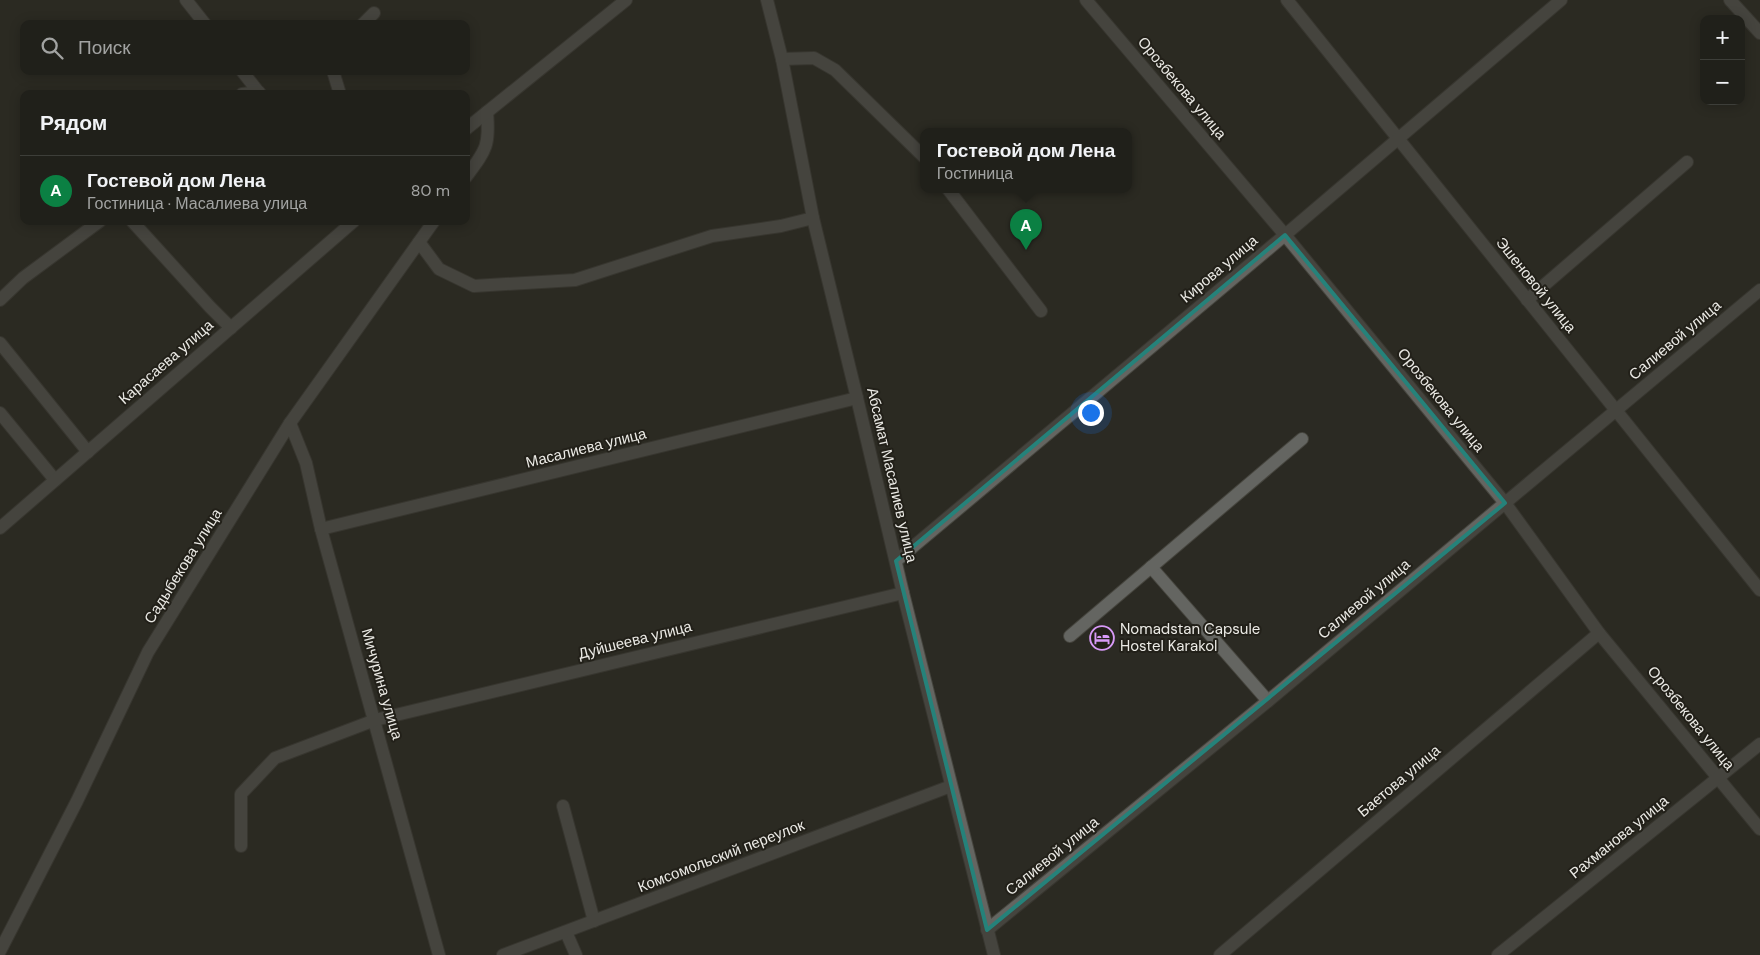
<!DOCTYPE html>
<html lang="ru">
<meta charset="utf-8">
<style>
body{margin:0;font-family:"DM Sans",sans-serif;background:#2d2d27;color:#f1f3f6}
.controls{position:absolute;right:15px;top:15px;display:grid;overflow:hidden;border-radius:10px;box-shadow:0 2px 12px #0003}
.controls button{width:45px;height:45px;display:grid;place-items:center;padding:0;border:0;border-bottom:1px solid #3d3e39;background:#20201a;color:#f1f3f6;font:25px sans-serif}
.you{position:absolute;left:1090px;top:412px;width:18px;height:18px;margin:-12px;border:4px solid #fff;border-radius:50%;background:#1a73e8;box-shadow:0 0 0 8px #1a73e833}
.badge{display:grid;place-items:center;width:32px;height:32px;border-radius:50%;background:#0b8043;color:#fff;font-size:16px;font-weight:700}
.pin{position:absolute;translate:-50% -41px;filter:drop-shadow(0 1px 2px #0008)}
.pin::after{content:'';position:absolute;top:26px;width:18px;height:15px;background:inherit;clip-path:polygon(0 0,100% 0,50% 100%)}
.popup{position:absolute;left:920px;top:128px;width:212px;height:65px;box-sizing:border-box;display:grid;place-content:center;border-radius:10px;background:#20201a;filter:drop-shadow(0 1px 4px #0005);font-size:16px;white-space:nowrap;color:#a2a3a2}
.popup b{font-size:19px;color:#f1f3f6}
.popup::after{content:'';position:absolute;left:50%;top:100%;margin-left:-10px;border:10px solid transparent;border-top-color:#20201a}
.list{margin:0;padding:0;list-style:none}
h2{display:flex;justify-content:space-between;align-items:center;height:65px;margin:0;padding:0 20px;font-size:21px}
h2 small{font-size:16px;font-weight:400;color:#a2a3a2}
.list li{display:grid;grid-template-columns:32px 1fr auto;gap:15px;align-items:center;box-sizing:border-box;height:70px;padding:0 20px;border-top:1px solid #3d3e39}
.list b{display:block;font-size:19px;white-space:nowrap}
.list p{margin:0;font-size:16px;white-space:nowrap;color:#a2a3a2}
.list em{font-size:16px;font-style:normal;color:#a2a3a2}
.icon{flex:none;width:28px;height:28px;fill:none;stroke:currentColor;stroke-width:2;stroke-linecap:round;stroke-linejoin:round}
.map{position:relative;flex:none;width:1760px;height:955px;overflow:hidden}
.search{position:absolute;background:#20201a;box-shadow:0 2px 12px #0003;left:20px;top:20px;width:450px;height:55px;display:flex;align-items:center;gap:12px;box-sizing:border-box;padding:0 18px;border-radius:10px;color:#a2a3a2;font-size:19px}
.panel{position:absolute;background:#20201a;box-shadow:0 2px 12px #0003;left:20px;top:90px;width:450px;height:135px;border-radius:10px}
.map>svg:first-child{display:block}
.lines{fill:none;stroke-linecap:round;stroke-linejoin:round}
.minor-casing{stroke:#46453e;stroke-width:14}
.tertiary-casing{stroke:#46453e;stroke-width:14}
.minor{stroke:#646561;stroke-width:12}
.tertiary{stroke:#646561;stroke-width:12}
.marked{fill:none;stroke:#25827a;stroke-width:4;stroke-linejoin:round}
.labels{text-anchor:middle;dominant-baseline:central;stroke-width:4;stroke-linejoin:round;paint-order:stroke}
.street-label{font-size:15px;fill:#ebeae5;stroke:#222019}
.poi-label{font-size:15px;fill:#ebeae5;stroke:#222019;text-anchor:start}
</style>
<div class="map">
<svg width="1760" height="955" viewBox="0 0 1760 955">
<rect width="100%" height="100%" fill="#2b2a23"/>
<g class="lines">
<!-- minor casing -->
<g class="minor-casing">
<g id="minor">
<path d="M186,0L205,24"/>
<path d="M1086,0L1285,235L1505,503L1599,633L1760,829"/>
<path d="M1287,0L1760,590"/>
<path d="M1730,0L1760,33"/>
<path d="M363,24L374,13"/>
<path d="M782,59L814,58L835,70L924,157"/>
<path d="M242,71L260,94"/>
<path d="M333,71L340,94"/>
<path d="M242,94L259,92"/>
<path d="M466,177C486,150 490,146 487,112"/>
<path d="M948,189L1041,311"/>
<path d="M132,221L210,307L231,328"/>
<path d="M419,242L439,269L474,286L575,280L712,236L781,226L813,218"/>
<path d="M0,300L23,278L100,221"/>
<path d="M1527,300L1687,162"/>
<path d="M0,343L88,452"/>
<path d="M0,413L55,480"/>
<path d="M290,423L306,463L321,529L439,955"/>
<path d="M321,529L857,398"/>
<path d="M896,561L1285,235L1561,0"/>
<path d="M1151,567L1268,701"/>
<path d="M1070,636L1302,439"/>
<path d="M563,806L594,921"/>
<path d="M241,846V794L275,758L375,720L903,593"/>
<path d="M987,930L1268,701L1760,290"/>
<path d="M566,932L576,955"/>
<path d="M0,951L77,801L148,652L290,423L434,221"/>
<path d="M503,955L951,786"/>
<path d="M1220,955L1599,633"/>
<path d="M1498,955L1760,744"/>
</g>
</g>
<!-- tertiary casing -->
<g class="tertiary-casing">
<g id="tertiary">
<path d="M767,0L782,59L813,218L857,398L903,593L994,955"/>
<path d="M466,129L626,0"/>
<path d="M0,528L354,221"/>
</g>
</g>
<!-- minor -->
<use href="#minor" class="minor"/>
<!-- tertiary -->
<use href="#tertiary" class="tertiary"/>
</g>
<!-- marked area -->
<path d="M0 0H1760V955H0ZM1285,235L1505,503L987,930L896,561Z" fill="#2b2a23" fill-opacity=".55" fill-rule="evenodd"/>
<path class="marked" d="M1285,235L1505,503L987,930L896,561Z"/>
<!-- icons -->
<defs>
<g id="hotel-ring" transform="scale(1.25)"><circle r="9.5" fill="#222019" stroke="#d89af8" stroke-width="1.5"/><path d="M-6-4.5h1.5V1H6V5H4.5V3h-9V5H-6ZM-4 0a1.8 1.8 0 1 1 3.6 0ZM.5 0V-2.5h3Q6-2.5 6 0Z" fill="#d89af8"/></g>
</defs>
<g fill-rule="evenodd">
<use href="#hotel-ring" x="1102" y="638"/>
</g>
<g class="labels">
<!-- street labels -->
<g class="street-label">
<text transform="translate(1182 88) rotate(50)">Орозбекова улица</text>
<text transform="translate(1219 269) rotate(-40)">Кирова улица</text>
<text transform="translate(1536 285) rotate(51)">Эшеновой улица</text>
<text transform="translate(1675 340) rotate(-40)">Салиевой улица</text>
<text transform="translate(166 362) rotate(-41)">Карасаева улица</text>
<text transform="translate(1441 400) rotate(51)">Орозбекова улица</text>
<text transform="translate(586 448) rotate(-14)">Масалиева улица</text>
<text transform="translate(892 475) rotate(77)">Абсамат Масалиев улица</text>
<text transform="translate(183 566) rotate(-58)">Садыбекова улица</text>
<text transform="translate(1364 599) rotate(-40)">Салиевой улица</text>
<text transform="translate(635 640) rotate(-14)">Дуйшеева улица</text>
<text transform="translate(382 684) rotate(74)">Мичурина улица</text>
<text transform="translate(1691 718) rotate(51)">Орозбекова улица</text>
<text transform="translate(1399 781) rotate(-40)">Баетова улица</text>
<text transform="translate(1619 837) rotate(-39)">Рахманова улица</text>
<text transform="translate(721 856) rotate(-21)">Комсомольский переулок</text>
<text transform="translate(1052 856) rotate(-39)">Салиевой улица</text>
</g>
<!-- poi labels -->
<g class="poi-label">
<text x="1120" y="629">Nomadstan Capsule<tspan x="1120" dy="17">Hostel Karakol</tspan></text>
</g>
</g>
</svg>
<div class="controls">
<button>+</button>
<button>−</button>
</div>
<div class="you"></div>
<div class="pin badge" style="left:1026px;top:250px">A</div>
<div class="popup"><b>Гостевой дом Лена</b>Гостиница</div>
<div class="search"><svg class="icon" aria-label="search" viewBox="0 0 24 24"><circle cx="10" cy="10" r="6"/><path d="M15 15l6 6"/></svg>Поиск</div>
<section class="panel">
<h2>Рядом<small></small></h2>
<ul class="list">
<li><span class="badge">A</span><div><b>Гостевой дом Лена</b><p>Гостиница · Масалиева улица</p></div><em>80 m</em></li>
</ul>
</section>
</div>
